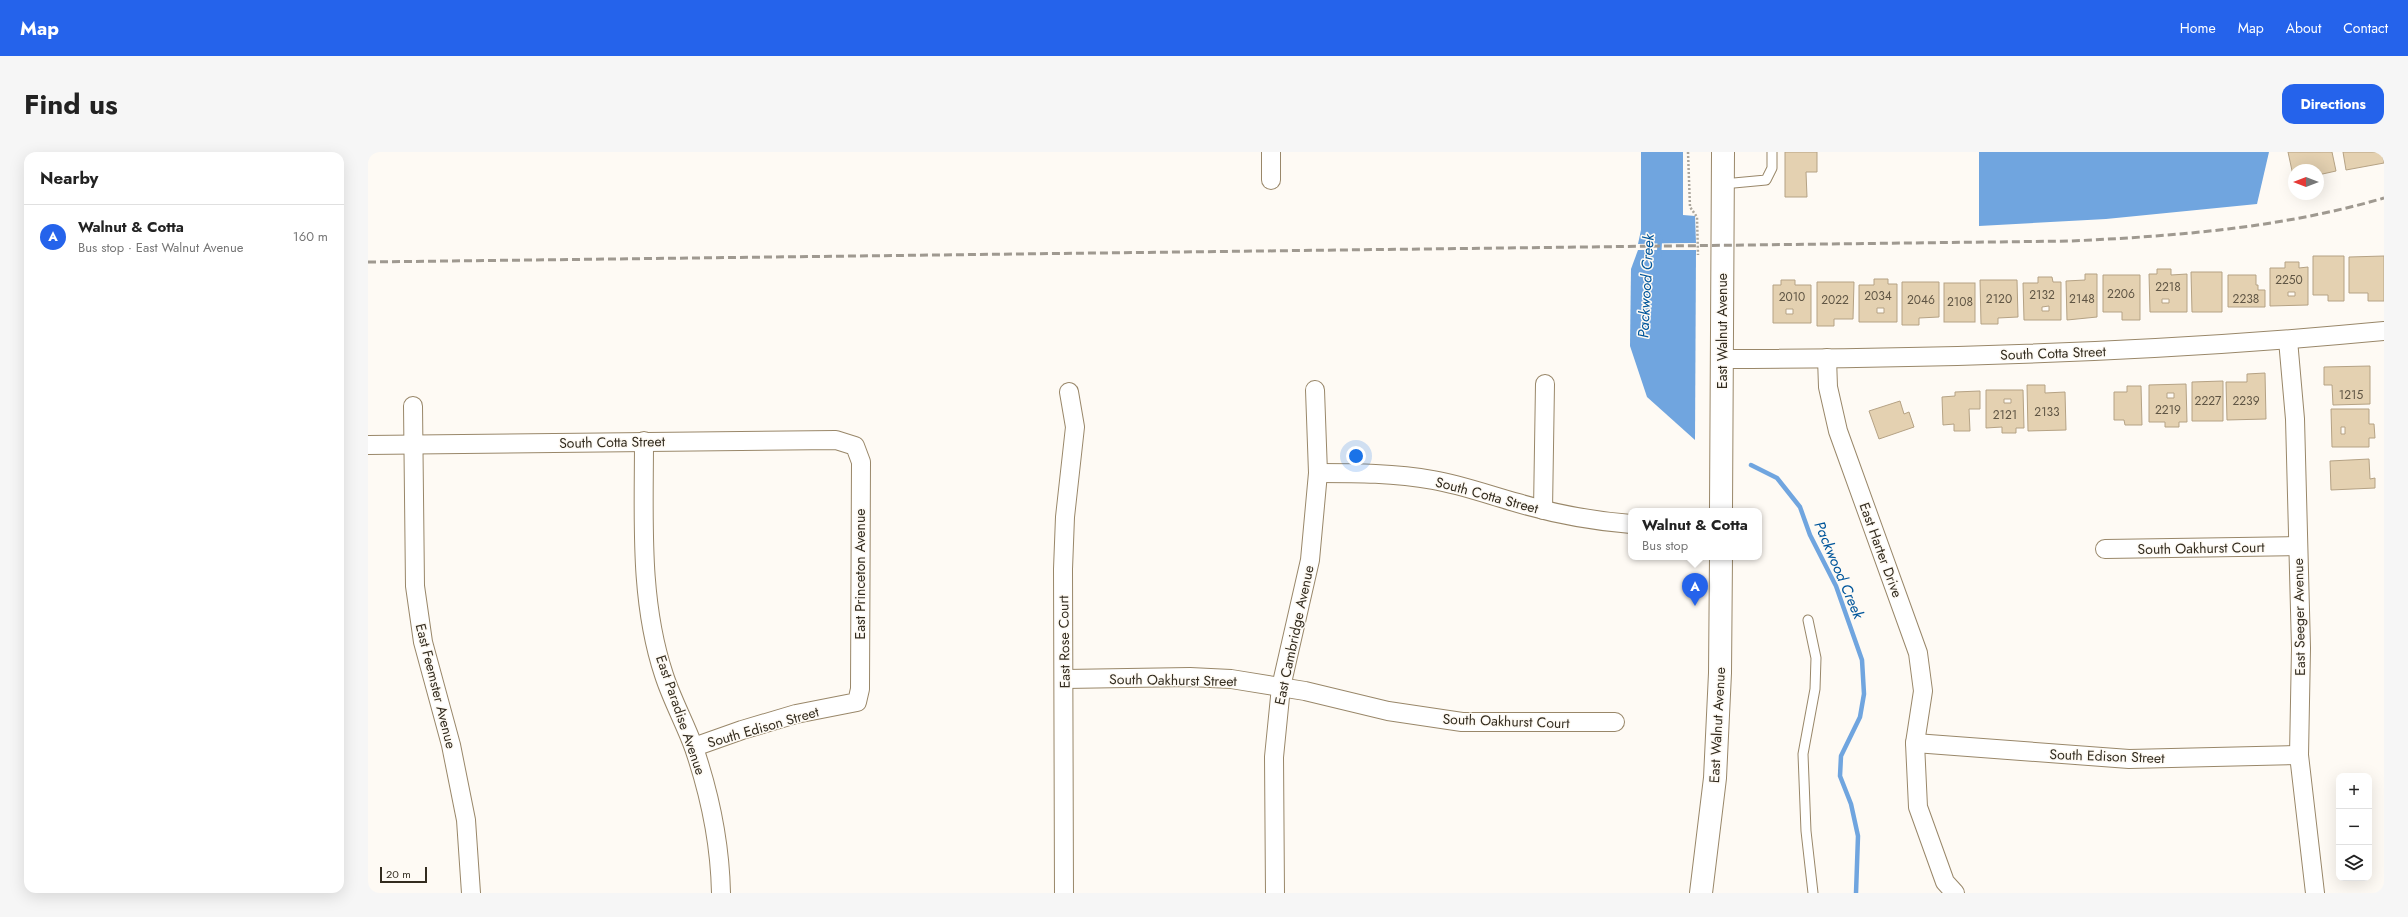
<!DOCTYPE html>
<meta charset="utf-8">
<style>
body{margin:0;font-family:Jost,sans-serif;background:#f6f6f6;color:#222}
.controls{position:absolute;right:12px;bottom:12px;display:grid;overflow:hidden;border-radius:8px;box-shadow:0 4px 16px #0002}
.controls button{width:36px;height:36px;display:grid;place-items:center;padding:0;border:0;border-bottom:1px solid #e0e0e0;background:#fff;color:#222;font:20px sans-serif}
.compass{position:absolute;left:1920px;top:12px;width:36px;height:36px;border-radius:50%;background:#fff;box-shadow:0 4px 16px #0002;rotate:270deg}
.scale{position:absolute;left:12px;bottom:10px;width:47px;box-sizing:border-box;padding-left:4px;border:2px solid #332c1f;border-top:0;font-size:11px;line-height:14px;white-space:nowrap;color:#332c1f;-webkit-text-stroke:3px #fefaf4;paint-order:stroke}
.you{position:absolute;left:988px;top:304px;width:14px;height:14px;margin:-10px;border:3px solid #fff;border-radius:50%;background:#1a73e8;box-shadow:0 0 0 6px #1a73e833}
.badge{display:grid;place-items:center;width:26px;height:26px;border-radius:50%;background:#2563eb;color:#fff;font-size:13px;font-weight:700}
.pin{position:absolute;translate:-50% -33px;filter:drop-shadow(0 1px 2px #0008)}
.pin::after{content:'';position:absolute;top:21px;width:14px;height:12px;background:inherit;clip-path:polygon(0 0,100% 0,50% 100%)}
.popup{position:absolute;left:1260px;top:356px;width:134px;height:52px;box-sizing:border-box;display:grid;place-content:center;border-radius:8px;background:#fff;filter:drop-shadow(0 1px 3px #0005);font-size:13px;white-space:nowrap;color:#767676}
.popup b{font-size:15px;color:#222}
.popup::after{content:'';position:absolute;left:50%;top:100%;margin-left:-8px;border:8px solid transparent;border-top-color:#fff}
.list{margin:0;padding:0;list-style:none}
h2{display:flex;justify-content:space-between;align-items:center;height:52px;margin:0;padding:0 16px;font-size:17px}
h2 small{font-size:13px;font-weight:400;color:#767676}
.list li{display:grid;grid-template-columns:26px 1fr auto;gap:12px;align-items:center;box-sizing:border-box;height:64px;padding:0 16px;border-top:1px solid #e0e0e0}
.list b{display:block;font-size:15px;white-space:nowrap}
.list p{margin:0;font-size:13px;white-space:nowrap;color:#767676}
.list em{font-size:13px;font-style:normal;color:#767676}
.icon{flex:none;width:22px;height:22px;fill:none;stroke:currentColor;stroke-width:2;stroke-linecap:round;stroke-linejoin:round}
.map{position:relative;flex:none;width:2016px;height:741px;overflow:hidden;border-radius:12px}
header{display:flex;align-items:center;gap:24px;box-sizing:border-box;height:56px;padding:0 20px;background:#2563eb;color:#fff}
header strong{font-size:19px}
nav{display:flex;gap:22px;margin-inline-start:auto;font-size:14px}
.intro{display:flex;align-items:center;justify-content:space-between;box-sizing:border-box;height:96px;padding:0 24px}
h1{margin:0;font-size:28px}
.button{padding:10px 18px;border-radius:12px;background:#2563eb;color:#fff;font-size:14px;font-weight:700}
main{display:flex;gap:24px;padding:0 24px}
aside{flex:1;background:#fff;border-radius:12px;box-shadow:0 4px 16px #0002}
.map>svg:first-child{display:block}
.water{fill:#70a5df}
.pier{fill:#fefaf4}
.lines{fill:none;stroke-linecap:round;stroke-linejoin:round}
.stream{stroke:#70a5df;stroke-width:4.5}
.building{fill:#e4d1b1;stroke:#b5a284;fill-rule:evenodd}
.service-casing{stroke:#998769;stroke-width:11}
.minor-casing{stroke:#998769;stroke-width:20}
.secondary-casing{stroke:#998769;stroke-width:24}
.path{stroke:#aba69d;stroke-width:2.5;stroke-dasharray:2 2;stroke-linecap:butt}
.service{stroke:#fff;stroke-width:9}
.minor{stroke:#fff;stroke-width:18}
.secondary{stroke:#fff;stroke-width:22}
.rail{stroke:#9f9990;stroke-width:3;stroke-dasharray:8 4;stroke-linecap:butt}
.labels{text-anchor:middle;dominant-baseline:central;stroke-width:3;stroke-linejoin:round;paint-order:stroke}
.number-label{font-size:12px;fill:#5f5544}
.street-label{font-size:14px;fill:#332c1f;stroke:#fefaf4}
.water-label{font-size:15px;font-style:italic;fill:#01569b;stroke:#fefaf4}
</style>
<header>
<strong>Map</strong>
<nav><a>Home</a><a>Map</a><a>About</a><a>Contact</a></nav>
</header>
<div class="intro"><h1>Find us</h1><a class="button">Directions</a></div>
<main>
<aside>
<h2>Nearby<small></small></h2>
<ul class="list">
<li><span class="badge">A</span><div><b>Walnut &amp; Cotta</b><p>Bus stop · East Walnut Avenue</p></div><em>160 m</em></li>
</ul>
</aside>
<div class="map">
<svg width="2016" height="741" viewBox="0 0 2016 741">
<rect width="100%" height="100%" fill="#fefaf4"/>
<!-- water -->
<g class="water">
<path d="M1273,0H1315V63L1327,64L1328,91L1270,92L1273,78Z"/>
<path d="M1611,0H1901L1889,52L1738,67L1611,74Z"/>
<path d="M1270,98H1328L1327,288L1279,245L1262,194L1263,117Z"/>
</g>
<!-- pier -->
<g class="pier">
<path d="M1328,91V93L1270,94V92Z"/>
<rect x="1270" y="96" width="58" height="2"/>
</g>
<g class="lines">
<!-- stream -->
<g class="stream">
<path d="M1291,104L1292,85"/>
<path d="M1383,313L1409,326L1432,355L1442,383L1468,434L1494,508L1496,542L1492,565L1473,604L1472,624L1483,652L1490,684L1488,741"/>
</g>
</g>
<!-- building -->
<g class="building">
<path d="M1417,0H1449V20H1438L1439,45H1417Z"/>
<path d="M1920,0H1964L1968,19L1950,23V18H1926V28Z"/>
<path d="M1975,0H2014L2016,11L1978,18Z"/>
<path d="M1945,104H1976V149H1960V143H1945Z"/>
<path d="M2016,104V149H2000V141H1981V105Z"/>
<path d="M1917,110H1931V116L1940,115V153L1902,154V116H1917ZM1920,140H1927V144H1920Z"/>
<path d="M1789,117H1803V123L1819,122V160H1782L1781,122H1789ZM1794,147H1801V151H1794Z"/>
<path d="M1823,120H1854V160H1824Z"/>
<path d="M1717,122H1729V165L1699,168L1698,129L1717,128Z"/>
<path d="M1735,123H1772V168H1754V160H1735Z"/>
<path d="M1860,123H1888V133H1890V138H1897V155H1860Z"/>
<path d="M1670,125H1684L1685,130H1693V168H1656L1655,131H1670ZM1681,154V159H1674V155Z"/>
<path d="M1506,127H1520V132H1529V170H1491V133H1506ZM1509,156H1516V161H1509Z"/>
<path d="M1413,128H1427V133H1443V171H1405V133H1413ZM1418,157H1425V162H1418Z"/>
<path d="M1612,128H1649L1650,165L1630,166V172H1613Z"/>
<path d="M1449,130H1486L1485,167H1466V174H1449Z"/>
<path d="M1534,130H1571V165L1551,166V173H1534Z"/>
<rect x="1576" y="131" width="31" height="39"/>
<path d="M2002,214V252L1965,253L1964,233H1956V215Z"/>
<path d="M1897,221L1898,267L1859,268L1858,230H1879V222Z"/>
<path d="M1855,229V269H1824V230Z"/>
<path d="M1818,232L1819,270H1811V275H1797V270H1781V233ZM1799,241H1806V246H1799Z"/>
<path d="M1659,233H1677V241L1697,240L1698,278L1660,279Z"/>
<path d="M1759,234H1773L1774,273H1757L1756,268H1746V240H1759Z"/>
<path d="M1618,238H1655L1656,276H1648V281H1634V275L1618,276ZM1636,247H1643V251H1636Z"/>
<path d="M1612,239V257H1601L1602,279H1586V272L1575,273L1574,245L1587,244V240Z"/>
<path d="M1532,249L1536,262L1541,260L1546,275L1511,287L1501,259Z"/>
<path d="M1963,257H2001V272H2006L2007,286H2001V295H1964ZM1973,275H1977V282H1973Z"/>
<path d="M2001,307L2002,327L2007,326V336L1963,338L1962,309Z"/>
</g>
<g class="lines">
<!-- service casing -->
<g class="service-casing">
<g id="service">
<path d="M1355,32L1398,28L1404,16V0"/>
<path d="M1440,468L1448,506L1447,537L1435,602L1438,679L1445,741"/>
</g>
</g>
<!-- minor casing -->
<g class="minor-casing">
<g id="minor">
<path d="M903,0V28"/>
<path d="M1920,188L1927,267L1933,496L1931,603L1947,741"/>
<path d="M1459,206L1460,235L1470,279L1550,501L1555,539L1547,591L1550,655L1577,730L1587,741"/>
<path d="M1354,207C1575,207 1796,200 2016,179"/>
<path d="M45,254L47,434L55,490L83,593L98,668L103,741"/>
<path d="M276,289C276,367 271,448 296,523C304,548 317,571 326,596C342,643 352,691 353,741"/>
<path d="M0,293L468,288L487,294L493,310L492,537L489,550L428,562L374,578L326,595"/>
<path d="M950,321C988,321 1027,321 1065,328C1094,333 1121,343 1150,351C1187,362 1225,369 1263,372"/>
<path d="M1175,358L1177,232"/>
<path d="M1737,397L1930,394"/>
<path d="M697,527L822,525L863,527L937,539L1020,559L1094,570H1247"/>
<path d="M1547,591L1761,607L1931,603"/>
<path d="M696,741L695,417L697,365L707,275L701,240"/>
<path d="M907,741L906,605L913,535L942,408L950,321L947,238"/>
</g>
</g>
<!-- secondary casing -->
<g class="secondary-casing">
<g id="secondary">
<path d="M1353,359L1355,0"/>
<path d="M1333,741L1347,626L1352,521L1353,405"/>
</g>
</g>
<!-- path -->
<path class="path" d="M1320,0L1322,55L1329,65L1330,103"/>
<!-- service -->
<use href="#service" class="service"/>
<!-- minor -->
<use href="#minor" class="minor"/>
<!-- secondary -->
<use href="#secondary" class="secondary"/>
<!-- rail -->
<path class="rail" d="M0,110L1703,89C1809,84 1913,76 2016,46"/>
</g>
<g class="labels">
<!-- number labels -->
<g class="number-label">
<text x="1921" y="128">2250</text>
<text x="1800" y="135">2218</text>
<text x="1753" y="142">2206</text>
<text x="1674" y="143">2132</text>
<text x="1510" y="144">2034</text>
<text x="1424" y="145">2010</text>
<text x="1631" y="147">2120</text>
<text x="1714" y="147">2148</text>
<text x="1878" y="147">2238</text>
<text x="1467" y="148">2022</text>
<text x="1553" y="148">2046</text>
<text x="1592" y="150">2108</text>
<text x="1983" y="243">1215</text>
<text x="1840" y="249">2227</text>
<text x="1878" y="249">2239</text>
<text x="1800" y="258">2219</text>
<text x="1679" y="260">2133</text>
<text x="1637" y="263">2121</text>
</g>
<!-- street labels -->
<g class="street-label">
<text transform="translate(1354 179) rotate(-90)">East Walnut Avenue</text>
<text transform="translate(1685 201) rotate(-2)">South Cotta Street</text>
<text transform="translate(244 290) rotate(-1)">South Cotta Street</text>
<text transform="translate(1119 343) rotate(15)">South Cotta Street</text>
<text transform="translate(1833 396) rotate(-1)">South Oakhurst Court</text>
<text transform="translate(1513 398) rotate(70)">East Harter Drive</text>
<text transform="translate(492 422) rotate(-90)">East Princeton Avenue</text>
<text transform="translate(1931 465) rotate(-91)">East Seeger Avenue</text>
<text transform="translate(926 483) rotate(-78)">East Cambridge Avenue</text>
<text transform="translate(696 490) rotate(-91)">East Rose Court</text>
<text transform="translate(805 528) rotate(1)">South Oakhurst Street</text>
<text transform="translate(68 534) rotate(76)">East Feemster Avenue</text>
<text transform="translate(313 563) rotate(71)">East Paradise Avenue</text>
<text transform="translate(1138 569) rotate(2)">South Oakhurst Court</text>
<text transform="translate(1349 573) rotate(-87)">East Walnut Avenue</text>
<text transform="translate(395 575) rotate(-16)">South Edison Street</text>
<text transform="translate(1739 604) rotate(2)">South Edison Street</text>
</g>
<!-- water labels -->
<g class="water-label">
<text transform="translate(1278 134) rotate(-87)">Packwood Creek</text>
<text transform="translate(1471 418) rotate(67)">Packwood Creek</text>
</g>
</g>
</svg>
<div class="controls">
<button>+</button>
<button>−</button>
<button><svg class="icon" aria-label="layers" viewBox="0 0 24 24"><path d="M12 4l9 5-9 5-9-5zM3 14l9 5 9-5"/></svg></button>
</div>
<svg class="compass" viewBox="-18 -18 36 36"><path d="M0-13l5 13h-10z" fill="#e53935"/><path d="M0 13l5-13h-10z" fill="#767676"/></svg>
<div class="scale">20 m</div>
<div class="you"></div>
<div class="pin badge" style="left:1327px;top:454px">A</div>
<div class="popup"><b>Walnut &amp; Cotta</b>Bus stop</div>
</div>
</main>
